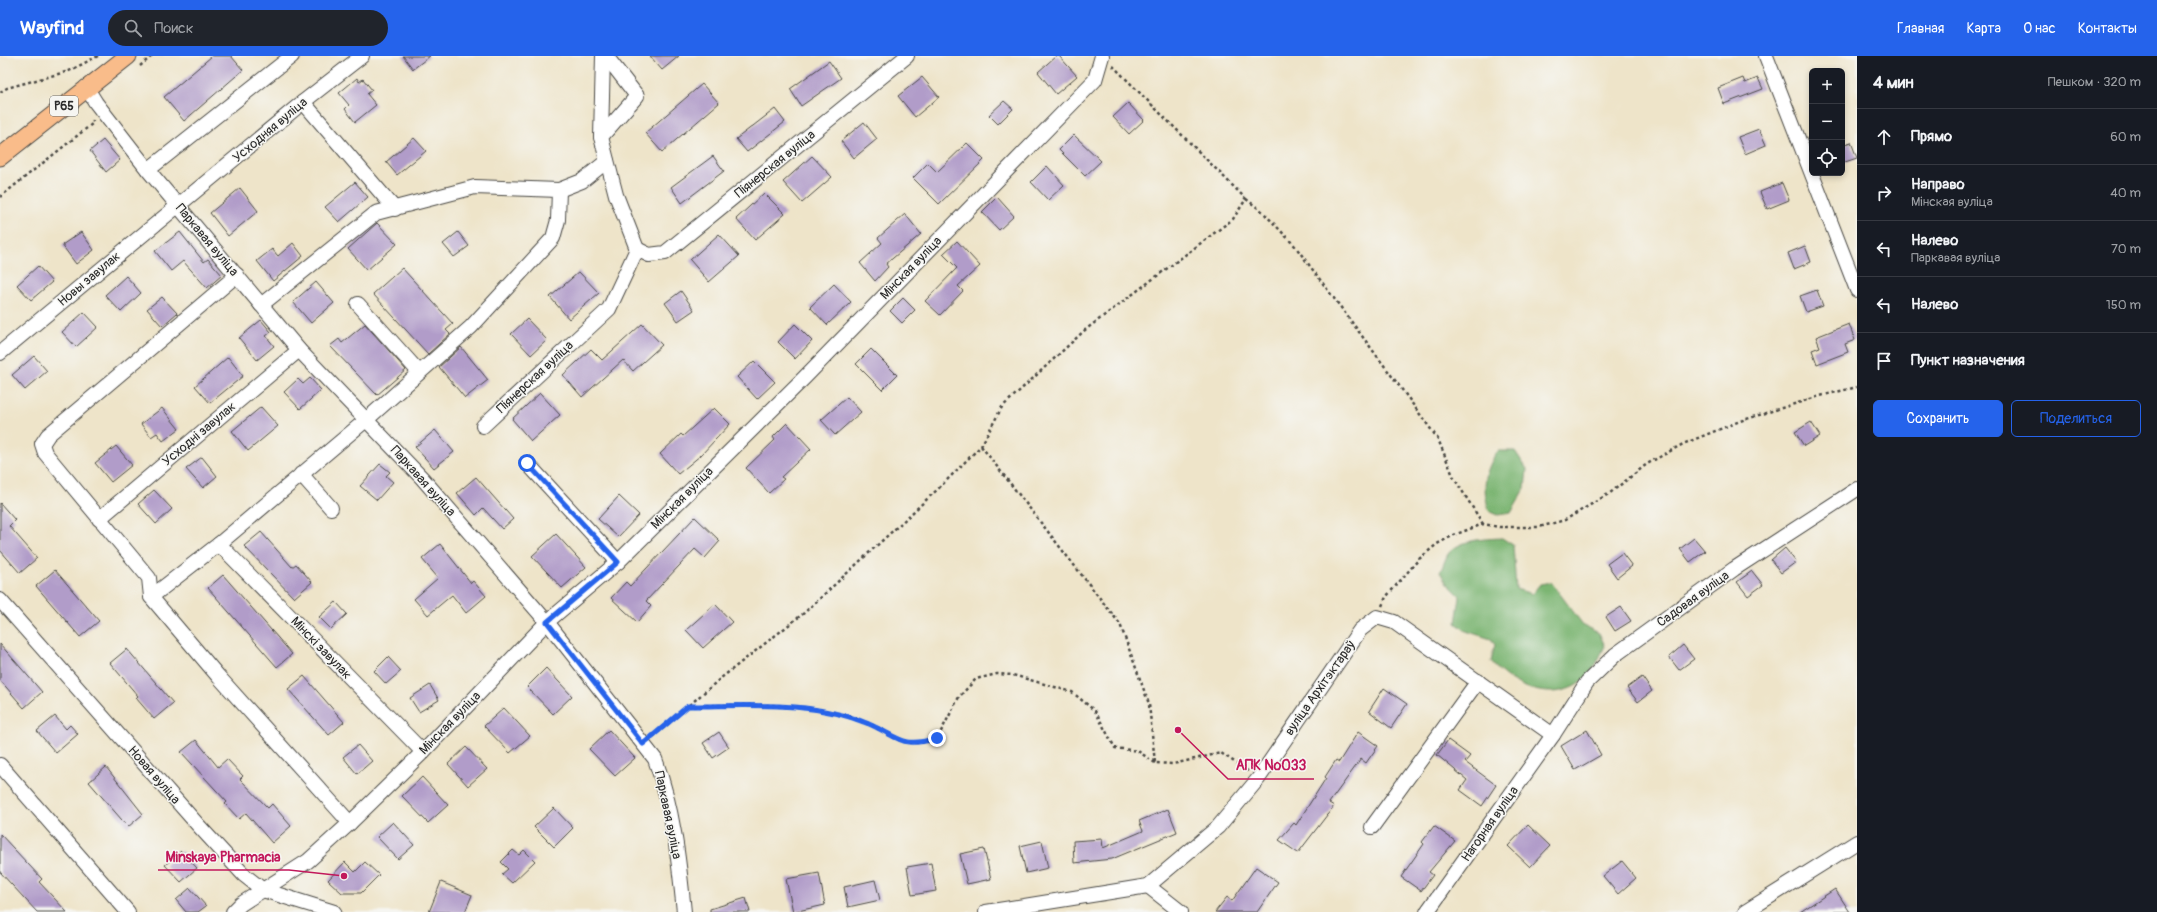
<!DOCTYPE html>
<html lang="ru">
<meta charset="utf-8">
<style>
body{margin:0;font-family:Pangolin,sans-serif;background:#20242c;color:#f1f3f6}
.controls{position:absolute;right:12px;top:12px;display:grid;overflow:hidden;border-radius:6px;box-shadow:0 2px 6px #0003}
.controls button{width:36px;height:36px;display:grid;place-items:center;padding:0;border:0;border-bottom:1px solid #363941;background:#171b24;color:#f1f3f6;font:20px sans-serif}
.stop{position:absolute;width:12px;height:12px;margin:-9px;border:3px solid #2563eb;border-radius:50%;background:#fff}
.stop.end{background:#2563eb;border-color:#fff;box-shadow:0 1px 4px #0008}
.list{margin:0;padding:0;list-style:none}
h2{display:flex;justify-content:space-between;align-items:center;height:52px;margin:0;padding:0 16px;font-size:17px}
h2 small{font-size:13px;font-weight:400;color:#9ea1a6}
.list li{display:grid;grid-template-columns:26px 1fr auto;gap:12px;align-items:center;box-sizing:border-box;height:56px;padding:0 16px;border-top:1px solid #363941}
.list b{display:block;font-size:15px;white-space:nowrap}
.list p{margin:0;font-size:13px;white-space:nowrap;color:#9ea1a6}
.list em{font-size:13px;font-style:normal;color:#9ea1a6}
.actions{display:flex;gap:8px;padding:12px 16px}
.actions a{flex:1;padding:9px 0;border:1px solid #2563eb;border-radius:6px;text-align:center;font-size:14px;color:#2563eb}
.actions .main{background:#2563eb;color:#fff}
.icon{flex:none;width:22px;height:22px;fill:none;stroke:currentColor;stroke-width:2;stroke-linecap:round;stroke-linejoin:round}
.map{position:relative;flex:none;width:1857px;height:856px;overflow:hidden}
header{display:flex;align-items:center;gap:24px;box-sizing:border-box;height:56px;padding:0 20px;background:#2563eb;color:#fff}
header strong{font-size:19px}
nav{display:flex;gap:22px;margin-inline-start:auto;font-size:14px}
.search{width:280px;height:36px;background:#20242c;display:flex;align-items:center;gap:10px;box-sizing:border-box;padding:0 14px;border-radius:22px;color:#9ea1a6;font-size:15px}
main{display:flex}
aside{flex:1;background:#171b24}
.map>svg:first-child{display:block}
.forest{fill:#7cb572;stroke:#54704e}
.building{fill:#b19cc9}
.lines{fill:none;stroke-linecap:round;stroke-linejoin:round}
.minor-casing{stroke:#484743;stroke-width:16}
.major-casing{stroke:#484743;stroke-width:19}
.path{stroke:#484743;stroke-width:2.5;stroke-dasharray:3 3;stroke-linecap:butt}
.minor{stroke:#fff;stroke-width:14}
.major{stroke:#f9bc8a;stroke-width:17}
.route{stroke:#2563eb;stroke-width:5}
.labels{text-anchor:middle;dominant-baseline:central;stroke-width:3;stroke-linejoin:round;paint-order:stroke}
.shield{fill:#f6f6f2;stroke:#686867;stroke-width:1}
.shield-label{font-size:12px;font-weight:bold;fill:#2b2b2b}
.street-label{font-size:13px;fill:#2b2b2b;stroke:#f6f6f2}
.leader{fill:none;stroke:#c2185b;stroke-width:1.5}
.callout-dot{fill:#c2185b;stroke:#f6f6f2;stroke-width:1.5}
.callout-label{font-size:14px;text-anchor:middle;font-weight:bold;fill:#c2185b;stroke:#f6f6f2;stroke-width:3;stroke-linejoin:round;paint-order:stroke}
</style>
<header>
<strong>Wayfind</strong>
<div class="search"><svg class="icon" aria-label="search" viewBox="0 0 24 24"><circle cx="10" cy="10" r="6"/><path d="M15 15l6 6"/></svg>Поиск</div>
<nav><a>Главная</a><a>Карта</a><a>О нас</a><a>Контакты</a></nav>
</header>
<main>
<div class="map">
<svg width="1857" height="856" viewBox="0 0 1857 856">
<rect width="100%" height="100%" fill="#f6f6f2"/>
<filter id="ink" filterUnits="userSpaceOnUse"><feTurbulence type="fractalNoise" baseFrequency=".025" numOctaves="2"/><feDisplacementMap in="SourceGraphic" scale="8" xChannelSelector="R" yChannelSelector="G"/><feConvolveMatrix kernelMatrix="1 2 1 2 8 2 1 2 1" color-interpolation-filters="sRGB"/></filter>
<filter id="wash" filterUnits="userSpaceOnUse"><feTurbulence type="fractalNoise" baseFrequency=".012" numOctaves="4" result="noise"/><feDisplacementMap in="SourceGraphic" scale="16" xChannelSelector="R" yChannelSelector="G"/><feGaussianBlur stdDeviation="0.9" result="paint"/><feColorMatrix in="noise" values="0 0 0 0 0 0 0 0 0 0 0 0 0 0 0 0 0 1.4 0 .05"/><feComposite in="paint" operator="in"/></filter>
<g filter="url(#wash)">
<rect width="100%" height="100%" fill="#eee4c9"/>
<!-- forest -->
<g class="forest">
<path d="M1498,395H1515L1527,413L1525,433L1511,457L1498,459L1489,455C1482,431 1484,415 1498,395Z"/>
<path d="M1502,482L1513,489L1516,533L1532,538L1540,528L1551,526L1584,570L1599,577L1605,590C1600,600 1594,614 1586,622C1557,649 1513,633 1491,606L1495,588L1491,583L1466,575L1456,567L1460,540L1447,527L1440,516C1443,511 1445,503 1448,498C1460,483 1484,483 1502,482Z"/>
</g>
<g id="blocks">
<!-- building -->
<g class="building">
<path d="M212,0H231L243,14L184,65L164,41Z"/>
<path d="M403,0H430L413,13Z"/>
<path d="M650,0H679L662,14Z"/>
<path d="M1056,0H1059L1077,20L1056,38L1038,16Z"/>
<path d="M829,5L841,22L801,50L790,33Z"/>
<path d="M922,21L939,41L915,61L898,40Z"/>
<path d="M357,22L359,26L363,23L372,34L367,38L376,49L355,66L345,53L349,49L339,37Z"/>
<path d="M1743,22L1745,27L1758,22L1763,33L1724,48L1718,32Z"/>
<path d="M702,28L719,47L662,96L645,77Z"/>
<path d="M1004,45L1013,53L998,68L989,59Z"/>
<path d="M1128,47L1144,64L1129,78L1113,61Z"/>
<path d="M775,53L785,66L747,96L736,83Z"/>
<path d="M864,66L877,83L854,102L841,85Z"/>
<path d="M1759,73L1766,89L1745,98L1738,81Z"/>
<path d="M1074,79L1101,105L1085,120L1059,94Z"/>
<path d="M414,82L426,95L397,119L386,106Z"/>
<path d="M103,84L120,104L106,116L90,95Z"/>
<path d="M1851,86L1857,102L1842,107V89Z"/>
<path d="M967,87L984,104L939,148L913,122L928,107L937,116Z"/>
<path d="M713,100L724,115L682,147L671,131Z"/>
<path d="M812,100L832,121L802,147L783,126Z"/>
<path d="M1047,110L1064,129L1048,144L1031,126Z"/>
<path d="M355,126L368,141L339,166L325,151Z"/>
<path d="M1782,127L1789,144L1767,153L1760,136Z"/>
<path d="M240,132L258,155L228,180L210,157Z"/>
<path d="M764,137L785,158L755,184L736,163Z"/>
<path d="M997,141L1014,160L999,174L982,156Z"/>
<path d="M905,158L921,178L886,208L888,211L875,225L860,207L882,187L878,182Z"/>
<path d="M377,167L397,188L367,214L348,193Z"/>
<path d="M81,176L94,194L76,208L62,189Z"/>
<path d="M180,176L204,206L208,203L222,219L207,232L183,205L171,215L155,195Z"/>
<path d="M458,176L469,190L454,201L443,188Z"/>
<path d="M719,178L739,200L709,226L690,204Z"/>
<path d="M957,185L980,210L958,230L963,235L940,259L925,245L957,212L943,198Z"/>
<path d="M293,187L303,200L273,225L257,205L272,193L278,200Z"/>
<path d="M1805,190L1811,206L1794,213L1788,197Z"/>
<path d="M38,210L52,226L31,244L17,229Z"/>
<path d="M402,212L453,268L446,274L450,278L428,298L373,238Z"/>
<path d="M579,216L599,237L569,263L550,241Z"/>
<path d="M126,220L141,237L121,256L105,239Z"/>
<path d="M316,226L334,247L311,267L293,246Z"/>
<path d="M834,228L851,246L827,269L810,251Z"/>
<path d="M1817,234L1823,250L1806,256L1800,240Z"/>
<path d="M681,235L694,254L678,265L665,247Z"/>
<path d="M162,241L177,257L162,270L147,253Z"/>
<path d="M903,242L915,254L902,267L890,255Z"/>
<path d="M84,256L98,271L76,291L62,276Z"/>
<path d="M527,263L547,284L531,299L511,278Z"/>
<path d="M261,264L271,276L266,280L274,290L257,304L239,282Z"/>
<path d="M365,268L406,314L377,339L330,290L339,283L342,287Z"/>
<path d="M642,268L662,289L633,315L623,304L582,341L563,319L591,293L602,304Z"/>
<path d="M795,268L812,285L795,303L778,286Z"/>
<path d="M1849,268L1855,284L1845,288L1848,296L1817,308L1812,294L1820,291L1816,281Z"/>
<path d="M461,291L488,324L465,342L439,311Z"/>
<path d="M871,293L897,319L882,334L856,308Z"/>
<path d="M34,300L47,315L25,334L12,319Z"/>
<path d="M228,301L243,320L210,347L195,330Z"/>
<path d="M754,305L775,326L757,343L737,321Z"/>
<path d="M310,322L321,334L300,353L284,336L298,323L303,328Z"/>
<path d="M540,337L560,359L531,385L512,363Z"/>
<path d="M847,341L861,356L835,379L821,364Z"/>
<path d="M261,351L278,370L248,395L232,375Z"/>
<path d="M162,352L179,373L163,385L157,377L151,381L141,368Z"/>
<path d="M714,352L730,368L701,399L678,418L660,398L681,378L683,380Z"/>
<path d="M1811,366L1820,380L1804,390L1795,376Z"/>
<path d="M787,367L811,393L781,421L784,423L769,437L746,412L775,384L773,381Z"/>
<path d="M435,374L454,396L434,412L415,391Z"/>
<path d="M116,390L132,409L111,426L95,407Z"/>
<path d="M202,401L217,420L203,432L186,413Z"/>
<path d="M380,408L390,416L386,420L393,426L377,444L360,430Z"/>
<path d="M476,421L513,463L502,473L483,452L476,459L457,437Z"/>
<path d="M154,434L172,453L156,468L138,448Z"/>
<path d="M619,440L639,459L618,481L598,463Z"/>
<path d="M0,447L15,464L9,470L37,502L20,517L0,494Z"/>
<path d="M695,461L720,485L705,502L695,493L646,545L651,550L637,566L611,542L626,526L630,530Z"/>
<path d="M261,476L292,511L296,508L312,526L294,542L244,490Z"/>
<path d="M556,478L586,511L562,532L532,500Z"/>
<path d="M1694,482L1705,495L1690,506L1680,493Z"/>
<path d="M440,488L471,527L473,525L486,540L466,557L452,539L428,559L414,543L438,522L422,503Z"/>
<path d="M1785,492L1796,506L1781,517L1771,504Z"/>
<path d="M1622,497L1632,510L1617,522L1607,508Z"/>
<path d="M55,514L99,565L80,581L36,530Z"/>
<path d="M1752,515L1763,529L1748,540L1737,526Z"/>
<path d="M223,519L292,598L277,611L208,532Z"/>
<path d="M336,546L347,558L331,573L319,561Z"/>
<path d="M715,548L732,566L703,592L686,574Z"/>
<path d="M1621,551L1631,565L1615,575L1606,561Z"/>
<path d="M0,588L42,636L24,652L0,624Z"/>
<path d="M1683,589L1694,603L1679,614L1669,601Z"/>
<path d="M127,593L173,647L154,663L136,642L138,640L110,607Z"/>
<path d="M388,601L401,615L386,628L374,615Z"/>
<path d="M546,612L572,640L553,658L527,631Z"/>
<path d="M304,620L344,666L329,679L288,633Z"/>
<path d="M1642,621L1652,635L1638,646L1627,632Z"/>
<path d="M430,629L439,644L419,656L410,642Z"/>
<path d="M1384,632L1407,648L1391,672L1369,655Z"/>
<path d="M504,652L530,680L510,697L484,670Z"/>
<path d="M55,660L66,673L70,669L78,678L56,697L37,675Z"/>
<path d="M609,674L635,702L615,720L589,693Z"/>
<path d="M1587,674L1601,699L1575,714L1561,690Z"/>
<path d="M719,676L729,691L713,702L703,687Z"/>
<path d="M1358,676L1378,690L1366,707L1361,703L1329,747L1334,750L1298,797L1279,784L1294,767L1296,769L1326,722L1325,721L1336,704L1339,706Z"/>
<path d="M196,684L218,711L227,703L243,720L240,723L268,752L272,748L291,770L272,787L246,757L239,763L225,748L227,746L181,696Z"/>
<path d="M1448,684L1470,700L1465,706L1496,729L1482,750L1460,734L1467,724L1437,699Z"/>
<path d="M358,689L372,705L357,718L343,701Z"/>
<path d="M466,691L487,713L468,730L448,708Z"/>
<path d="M106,711L143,758L128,771L89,726Z"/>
<path d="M422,721L448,749L428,767L402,740Z"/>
<path d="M554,752L573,772L554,791L534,771Z"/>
<path d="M1168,753L1177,776L1112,803L1074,807L1073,785L1102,783L1103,792L1143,775L1139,765Z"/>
<path d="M393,766L414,789L398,803L377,781Z"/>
<path d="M1528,769L1550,790L1530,811L1508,790Z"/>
<path d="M1434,770L1455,785L1429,816L1433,819L1421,835L1401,821L1424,788L1422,786Z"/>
<path d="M0,778L42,823L39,826L67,856H37L0,816Z"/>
<path d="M1042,785L1048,812L1026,817L1020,790Z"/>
<path d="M984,793L991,823L967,828L960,798Z"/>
<path d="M513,794L519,799L524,794L535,805L512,827L502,818L508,813L501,806Z"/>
<path d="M181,795L197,812L181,826L165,809Z"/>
<path d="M1622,805L1636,822L1618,838L1603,820Z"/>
<path d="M345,806L355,816L365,806L379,819L361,837H342L328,824Z"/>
<path d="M931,807L936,835L912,839L907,811Z"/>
<path d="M1256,811L1278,826L1257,856H1215L1227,841L1232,845Z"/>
<path d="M819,817L825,849L793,856L786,823Z"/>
<path d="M875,824L880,844L848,851L844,831Z"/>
<path d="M441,826L472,839L465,856H429Z"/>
<path d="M190,832L206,850L198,856H186L176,844Z"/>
<path d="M1835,833L1850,856H1800Z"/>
<path d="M746,842L750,856H710V853Z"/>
</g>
</g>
</g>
<g filter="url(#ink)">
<use href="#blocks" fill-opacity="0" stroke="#484743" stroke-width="1"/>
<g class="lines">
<!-- minor casing -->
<g class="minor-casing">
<g id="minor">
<path d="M606,0L637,40L601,81L616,139L637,193"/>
<path d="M1766,0L1857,234"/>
<path d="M86,31L96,47L148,114L299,294L422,422L547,566L655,703C673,752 679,804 684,856"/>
<path d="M303,46L395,153"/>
<path d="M601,81L603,0"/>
<path d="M148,114L292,0"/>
<path d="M559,134L582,125L607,105"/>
<path d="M237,219L48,379L42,388L45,397L149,522L151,541L218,620L350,767"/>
<path d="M358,248L419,316"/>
<path d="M0,297L303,46L362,0"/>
<path d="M483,370L609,253L637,193L649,199L665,197L907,0"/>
<path d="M527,407L618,506"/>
<path d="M301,418L331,452"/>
<path d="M99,463L299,294"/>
<path d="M219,488L423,696"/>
<path d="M151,541L219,488L366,364L471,271L553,182L558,164L559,134L475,131L376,157L261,249"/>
<path d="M0,544L198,769L244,819L263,834L334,856"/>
<path d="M0,709L128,856"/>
<path d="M1372,771L1478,625"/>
<path d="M1148,830L1181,856"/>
<path d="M233,856L241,848L308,805L350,767L423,696L547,566L618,506L804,322L1095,24L1102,0"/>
<path d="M986,856L1148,830L1218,771L1258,723L1360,574L1377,561L1394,566L1553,679"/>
<path d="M1427,856L1553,679L1587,626L1615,599L1734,513L1857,433"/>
<path d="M1745,856L1857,786"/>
</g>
</g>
<!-- major casing -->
<g class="major-casing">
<path id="major" d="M0,101L128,0"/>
</g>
<!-- path -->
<g class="path">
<path d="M140,10L152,0"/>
<path d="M0,36L7,32L69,15L98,0"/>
<path d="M0,141L92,68L93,64"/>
<path d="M1246,143L1262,155L1295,190L1403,335L1438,383L1454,422L1483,468"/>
<path d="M981,390L1120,568L1149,648L1155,707L1173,708L1221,697L1248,715"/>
<path d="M1382,550L1386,541L1419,503L1437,488L1454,479L1483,468L1499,471H1539L1565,464L1610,437L1647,408L1683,388L1740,365L1820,340L1857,331"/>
<path d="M688,650C748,650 813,644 869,668C899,681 901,693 937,683L959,641L976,623L997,618L1013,619L1072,636L1095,655L1115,692L1138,695L1155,707"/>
<path d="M653,680L721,622L804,557L939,432L981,390L1002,351L1085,274L1233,163L1246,143L1113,10"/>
</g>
<!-- minor -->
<use href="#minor" class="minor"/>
<!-- major -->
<use href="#major" class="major"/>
</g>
</g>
<g class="lines" filter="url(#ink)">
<!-- route -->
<path class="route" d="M527,407L618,506L547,566L643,688L688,650C748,650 812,644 869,668C899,681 901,693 937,682"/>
</g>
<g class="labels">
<!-- shield labels -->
<rect class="shield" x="50" y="40" width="28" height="20" rx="3"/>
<g class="shield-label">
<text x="64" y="50">Р65</text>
</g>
<!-- street labels -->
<g class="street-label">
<text transform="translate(270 74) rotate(-40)">Усходняя вуліца</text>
<text transform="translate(775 108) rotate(-39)">Піянерская вуліца</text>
<text transform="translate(207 184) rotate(50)">Паркавая вуліца</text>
<text transform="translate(911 212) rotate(-46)">Мінская вуліца</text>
<text transform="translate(89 223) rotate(-40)">Новы завулак</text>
<text transform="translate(535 321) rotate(-43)">Піянерская вуліца</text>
<text transform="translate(199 378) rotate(-40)">Усходні завулак</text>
<text transform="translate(423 425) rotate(48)">Паркавая вуліца</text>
<text transform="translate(682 442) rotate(-45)">Мінская вуліца</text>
<text transform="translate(1693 543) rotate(-36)">Садовая вуліца</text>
<text transform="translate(321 592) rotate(46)">Мінскі завулак</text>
<text transform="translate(1320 632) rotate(-55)">вуліца Архітэктараў</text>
<text transform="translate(450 667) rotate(-46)">Мінская вуліца</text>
<text transform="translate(154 719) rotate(49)">Новая вуліца</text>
<text transform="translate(668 759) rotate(78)">Паркавая вуліца</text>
<text transform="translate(1490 768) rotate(-55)">Нагорная вуліца</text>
</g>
</g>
<!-- callouts -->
<path class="leader" d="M1178 674L1228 723H1314M344 820L289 814H158"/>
<g class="callout-dot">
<circle cx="1178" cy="674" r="4"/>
<circle cx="344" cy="820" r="4"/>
</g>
<g class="callout-label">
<text x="1271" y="714">АПК №033</text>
<text x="223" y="806">Minskaya Pharmacia</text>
</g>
</svg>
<div class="controls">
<button>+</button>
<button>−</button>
<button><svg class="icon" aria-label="locate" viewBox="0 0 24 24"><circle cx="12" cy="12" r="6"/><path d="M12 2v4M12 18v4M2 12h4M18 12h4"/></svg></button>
</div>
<div class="stop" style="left:527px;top:407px"></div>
<div class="stop end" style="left:937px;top:682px"></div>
</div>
<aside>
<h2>4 мин<small>Пешком · 320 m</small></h2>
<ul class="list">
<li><svg class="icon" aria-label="ahead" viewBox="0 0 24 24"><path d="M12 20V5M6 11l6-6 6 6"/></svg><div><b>Прямо</b></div><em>60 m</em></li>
<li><svg class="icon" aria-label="right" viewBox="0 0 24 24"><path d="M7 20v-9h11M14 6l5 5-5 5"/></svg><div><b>Направо</b><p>Мінская вуліца</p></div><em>40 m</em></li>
<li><svg class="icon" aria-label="left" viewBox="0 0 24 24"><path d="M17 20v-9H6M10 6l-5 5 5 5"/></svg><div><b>Налево</b><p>Паркавая вуліца</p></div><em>70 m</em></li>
<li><svg class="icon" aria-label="left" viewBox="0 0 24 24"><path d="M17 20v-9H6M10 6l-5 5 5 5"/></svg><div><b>Налево</b></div><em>150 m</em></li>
<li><svg class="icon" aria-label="arrive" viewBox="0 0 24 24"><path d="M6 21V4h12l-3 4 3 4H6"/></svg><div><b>Пункт назначения</b></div></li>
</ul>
<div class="actions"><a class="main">Сохранить</a><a>Поделиться</a></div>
</aside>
</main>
